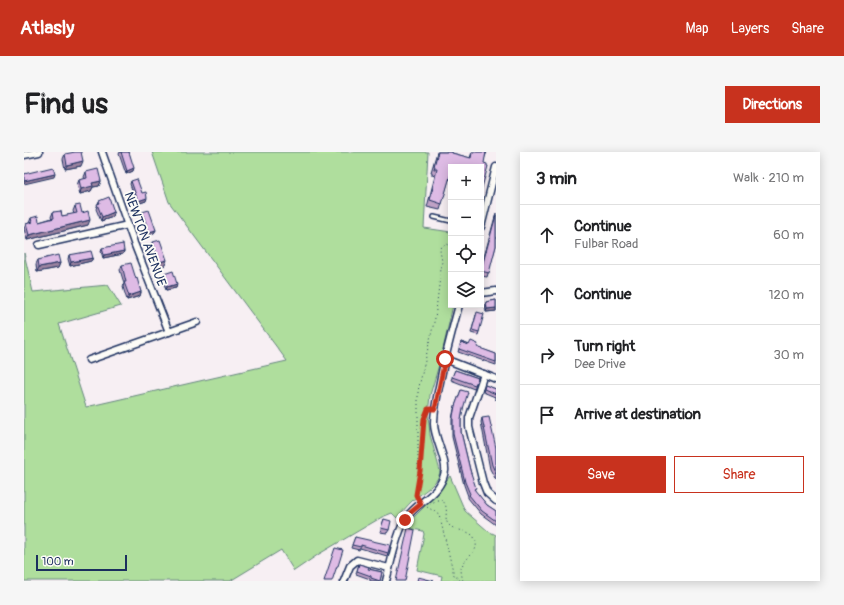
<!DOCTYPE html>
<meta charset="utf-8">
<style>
body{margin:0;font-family:Pangolin,sans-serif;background:#f6f6f6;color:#202124}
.controls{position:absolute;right:12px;top:12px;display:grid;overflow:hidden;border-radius:0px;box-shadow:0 2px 10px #0003}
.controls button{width:36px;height:36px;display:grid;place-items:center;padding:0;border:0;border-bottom:1px solid #e0e0e0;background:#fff;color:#202124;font:20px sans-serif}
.scale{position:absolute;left:12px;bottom:10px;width:91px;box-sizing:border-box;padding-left:4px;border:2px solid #1b2f5e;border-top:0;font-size:11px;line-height:14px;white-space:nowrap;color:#1b2f5e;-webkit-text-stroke:3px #fdfcf7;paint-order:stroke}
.stop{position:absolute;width:12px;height:12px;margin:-9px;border:3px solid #c8321e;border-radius:50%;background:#fff}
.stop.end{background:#c8321e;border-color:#fff;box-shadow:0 1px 4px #0008}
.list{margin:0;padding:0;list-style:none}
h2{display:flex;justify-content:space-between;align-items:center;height:52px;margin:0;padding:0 16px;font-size:17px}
h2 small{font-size:13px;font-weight:400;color:#757577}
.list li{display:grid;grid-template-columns:26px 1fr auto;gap:12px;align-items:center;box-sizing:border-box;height:60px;padding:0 16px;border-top:1px solid #e0e0e0}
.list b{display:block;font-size:15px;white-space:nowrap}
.list p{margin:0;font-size:13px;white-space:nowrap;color:#757577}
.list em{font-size:13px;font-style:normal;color:#757577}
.actions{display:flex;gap:8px;padding:12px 16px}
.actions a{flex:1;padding:9px 0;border:1px solid #c8321e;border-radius:0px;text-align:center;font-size:14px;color:#c8321e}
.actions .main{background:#c8321e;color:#fff}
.icon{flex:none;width:22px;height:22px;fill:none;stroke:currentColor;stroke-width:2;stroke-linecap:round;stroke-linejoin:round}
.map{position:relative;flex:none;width:472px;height:429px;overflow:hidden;border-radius:0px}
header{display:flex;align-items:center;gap:24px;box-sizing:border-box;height:56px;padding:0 20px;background:#c8321e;color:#fff}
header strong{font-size:19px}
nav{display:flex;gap:22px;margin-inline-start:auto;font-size:14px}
.intro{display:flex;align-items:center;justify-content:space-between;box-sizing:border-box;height:96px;padding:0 24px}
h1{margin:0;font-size:28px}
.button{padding:10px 18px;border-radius:0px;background:#c8321e;color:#fff;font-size:14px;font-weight:700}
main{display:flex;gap:24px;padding:0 24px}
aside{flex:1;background:#fff;border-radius:0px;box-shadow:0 2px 10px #0003}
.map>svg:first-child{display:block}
.green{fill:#afde9d;stroke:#65867e}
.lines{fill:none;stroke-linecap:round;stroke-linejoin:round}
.lane-casing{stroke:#1b2f5e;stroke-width:6}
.street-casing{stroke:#1b2f5e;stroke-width:9}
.path{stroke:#1b2f5e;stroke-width:1;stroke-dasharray:1 3;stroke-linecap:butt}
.lane{stroke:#fdfcf7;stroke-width:3}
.street{stroke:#fdfcf7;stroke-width:6}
.wall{fill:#bfa1c5;stroke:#1b2f5e}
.shaded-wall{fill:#9b83a0;stroke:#1b2f5e}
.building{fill:#debbe5;stroke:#1b2f5e}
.route{stroke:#c8321e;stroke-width:5}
.labels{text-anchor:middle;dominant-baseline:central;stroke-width:3.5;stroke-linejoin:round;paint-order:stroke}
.street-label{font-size:13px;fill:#1b2f5e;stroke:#fdfcf7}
</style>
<header>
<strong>Atlasly</strong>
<nav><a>Map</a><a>Layers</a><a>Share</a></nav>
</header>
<div class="intro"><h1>Find us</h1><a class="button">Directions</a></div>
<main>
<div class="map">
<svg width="472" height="429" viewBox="0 0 472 429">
<rect width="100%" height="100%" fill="#f7eff3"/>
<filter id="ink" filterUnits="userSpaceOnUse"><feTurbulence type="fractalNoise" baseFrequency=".025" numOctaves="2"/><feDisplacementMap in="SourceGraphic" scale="8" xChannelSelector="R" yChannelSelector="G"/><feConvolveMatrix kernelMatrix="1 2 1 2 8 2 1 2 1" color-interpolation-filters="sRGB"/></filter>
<g filter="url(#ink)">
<!-- green -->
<g class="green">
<path d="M128,0H404L400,76L427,80V153H429L417,206L406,243L404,263L406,283L416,319C415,332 397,341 388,349C383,354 378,360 373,366L368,361L358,365L295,402L270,419L257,398L206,429H0V101L9,140L84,133L97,154L35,172L62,255L263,209L145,50Z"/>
<path d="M426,324L441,359L464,379L472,383V429H417L418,424L393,418L400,382L399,379L380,375L410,345Z"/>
</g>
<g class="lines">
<!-- lane casing -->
<g class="lane-casing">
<path id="lane" d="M410,65L427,69"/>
</g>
<!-- street casing -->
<g class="street-casing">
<g id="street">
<path d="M78,0L110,91L145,180"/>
<path d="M0,3L15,0"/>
<path d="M457,75L472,15"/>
<path d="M15,93L104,73"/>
<path d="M457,141L472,139"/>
<path d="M421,207L472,227"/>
<path d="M65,208L173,170"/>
<path d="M460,222L445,266V275L459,331L463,341L472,349"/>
<path d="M320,429L326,414L333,408L365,416"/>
<path d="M362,429C367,411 372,383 381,368C392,349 416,345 421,319C423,309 410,285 410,272C410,258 413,244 416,230C421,204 428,179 435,153"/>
</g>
</g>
<!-- path -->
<g class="path">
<path d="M396,319H394V239L411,166L418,109L416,99L418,94L423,92L427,94"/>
<path d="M394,346L392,343L396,319L400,267L404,257"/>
<path d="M406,352L413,348H418C427,357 418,366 425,373C433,381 450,376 452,391C454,402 439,406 437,417C437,420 438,425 439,429"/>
<path d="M403,355L415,362L430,423L437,429"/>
</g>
<!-- lane -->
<use href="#lane" class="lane"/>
<!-- street -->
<use href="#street" class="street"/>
</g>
<!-- wall -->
<g class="wall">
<path d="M96,0H105L109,19L102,22L95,2Z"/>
<path d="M413,0H428V1L446,6L448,0H463L457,15H427V28L425,27L416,58L403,55L411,24L408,23V20H407Z"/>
<path d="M41,2L57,14L41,17L39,7Z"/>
<path d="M62,20L77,29L75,34L69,35L67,39L56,42L53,33L55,28L61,27L60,25Z"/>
<path d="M107,29L118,41L122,49L113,52L106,32Z"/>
<path d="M75,49L90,60L89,65L77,69L72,57Z"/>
<path d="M51,54L58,61L64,73L3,88L0,77L2,72L5,71L7,66L15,70L28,66L27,65L29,60L38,64L50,62L49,59Z"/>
<path d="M118,60L132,78L130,81L124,83L117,64Z"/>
<path d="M472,61V94L463,125L457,124V116Z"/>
<path d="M129,90L141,113L134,115L127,95Z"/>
<path d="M78,96L100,99L99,102L79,106L77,99Z"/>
<path d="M45,103L69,106L67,109L46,114L44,107Z"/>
<path d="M14,108L36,111L34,116L13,120L12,112Z"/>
<path d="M98,113L112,127L117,140L116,144L103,148L99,135L100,131L96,118Z"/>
<path d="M140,122L153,132L152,136L142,138L138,125Z"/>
<path d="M472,148V159L462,160L461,153L462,150Z"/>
<path d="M452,163L455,180L454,183L447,181Z"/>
<path d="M437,190L472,202V213L434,200Z"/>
<path d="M431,218L454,226L450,237L427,228Z"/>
<path d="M461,233L472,237V248L471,247V245L459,240Z"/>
<path d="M437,238L439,257L437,268V280L446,318L451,339L463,353L472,359V373L457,362L444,346V344L440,333L428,285V267L430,257Z"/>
<path d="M458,266L472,296V328L466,317L457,270Z"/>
<path d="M360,367L365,378L363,381L356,380Z"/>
<path d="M331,385L364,401L363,404L336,396L335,398L327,396Z"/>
<path d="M335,412L344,417L358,420L356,429H346V427L332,422Z"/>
</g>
<!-- shaded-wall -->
<g class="shaded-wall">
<path d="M59,9L57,14L41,17L43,13Z"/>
<path d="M110,16L109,19L102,22L103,19Z"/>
<path d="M31,22L30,25L0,32V29Z"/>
<path d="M77,29L75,34L69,35L67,39L56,42L57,37L68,31Z"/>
<path d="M123,46L122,49L113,52L114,49Z"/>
<path d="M90,60L89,65L77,69L78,65Z"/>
<path d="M66,68L64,73L3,88L5,83Z"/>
<path d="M132,78L130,81L124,83L125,80Z"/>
<path d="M100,99L99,102L79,106L80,103Z"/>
<path d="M69,106L67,109L46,114L47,110Z"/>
<path d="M143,108L141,113L134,115L135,110Z"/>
<path d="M36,111L34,116L13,120L15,115Z"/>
<path d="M153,132L152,136L142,138L143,135Z"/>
<path d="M117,140L116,144L103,148L105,144Z"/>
<path d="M472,156V159L462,160L463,157Z"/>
</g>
<!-- building -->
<g class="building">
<path d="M51,0H57L59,9L43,13L41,2Z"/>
<path d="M97,0H105L110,16L103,19Z"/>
<path d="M414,0H428V1L447,6L448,0H462L460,11L463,12V14H464L457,39V15H427V21L418,52L406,48L413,17H410L411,14H410Z"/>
<path d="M29,15L31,22L0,29V22Z"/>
<path d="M74,17L77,29L68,31L69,34L57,37L55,28L63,26L62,20Z"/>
<path d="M113,27L118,41L122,40L123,46L114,49L107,29Z"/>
<path d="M85,45L90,60L78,65L73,52L76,51L75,49Z"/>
<path d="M56,53L58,61L64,59L66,68L5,83L2,72L8,70L7,66L14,64L15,70L30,66L29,60L37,59L38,64L53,61L51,54Z"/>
<path d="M125,58L132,78L125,80L118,60Z"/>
<path d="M472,63V94L465,121L457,119V118Z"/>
<path d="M136,88L143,108L135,110L129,90Z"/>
<path d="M99,92L100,99L80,103L78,96Z"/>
<path d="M67,99L69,106L47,110L45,103Z"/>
<path d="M34,103L36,111L15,115L14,108Z"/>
<path d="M107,111L112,127L113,126L117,140L105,144L100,130H102L98,113Z"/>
<path d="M149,119L153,132L143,135L140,122Z"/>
<path d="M472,148V156L463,157L462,150Z"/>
<path d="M453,160L460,162L455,180L448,178Z"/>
<path d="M447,189L454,192L453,195L472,202V210L435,197L437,190L445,193Z"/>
<path d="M431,218L454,226L451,233L428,225Z"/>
<path d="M461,233L472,237V242L460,237Z"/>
<path d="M437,238L444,240L439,257L437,268V280L446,318L452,336L450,337L463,353L472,359V369L458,359L445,343L446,342L441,330L429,282V264L431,254Z"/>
<path d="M465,265L472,296V322L468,313L458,266Z"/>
<path d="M360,367L367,369L365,378L357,376Z"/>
<path d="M384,376L391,378L381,429H372Z"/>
<path d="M331,385L366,393L364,401L337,393V395L328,393Z"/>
<path d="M311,396L319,398L314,414H313L308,429H300Z"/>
<path d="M335,412L345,415L344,417L358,420L356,429L347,426V424L333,419Z"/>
<path d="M394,425L410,429H393Z"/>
</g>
</g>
<g class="lines" filter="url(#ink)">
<!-- route -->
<path class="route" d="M381,368L386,361L397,352L392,343L396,319L400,267L404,257H411L421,207"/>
</g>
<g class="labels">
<!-- street labels -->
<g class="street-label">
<text transform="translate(121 87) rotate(70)">NEWTON AVENUE</text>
</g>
</g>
</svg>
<div class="controls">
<button>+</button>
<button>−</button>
<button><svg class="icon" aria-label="locate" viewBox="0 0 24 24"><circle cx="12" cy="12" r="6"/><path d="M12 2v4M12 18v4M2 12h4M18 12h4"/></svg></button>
<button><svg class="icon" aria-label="layers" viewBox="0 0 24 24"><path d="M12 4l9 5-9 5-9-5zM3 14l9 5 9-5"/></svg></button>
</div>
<div class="scale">100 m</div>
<div class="stop" style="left:421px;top:207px"></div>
<div class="stop end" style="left:381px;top:368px"></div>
</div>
<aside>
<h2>3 min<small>Walk · 210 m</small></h2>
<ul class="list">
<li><svg class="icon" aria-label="ahead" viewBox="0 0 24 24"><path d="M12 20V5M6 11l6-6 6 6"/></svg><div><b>Continue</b><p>Fulbar Road</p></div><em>60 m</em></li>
<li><svg class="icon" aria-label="ahead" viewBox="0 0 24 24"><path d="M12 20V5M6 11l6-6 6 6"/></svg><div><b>Continue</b></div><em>120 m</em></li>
<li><svg class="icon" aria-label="right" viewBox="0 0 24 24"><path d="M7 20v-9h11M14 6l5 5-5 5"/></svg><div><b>Turn right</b><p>Dee Drive</p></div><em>30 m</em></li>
<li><svg class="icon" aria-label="arrive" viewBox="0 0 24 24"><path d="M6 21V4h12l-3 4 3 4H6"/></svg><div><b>Arrive at destination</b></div></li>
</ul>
<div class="actions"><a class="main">Save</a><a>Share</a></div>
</aside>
</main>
